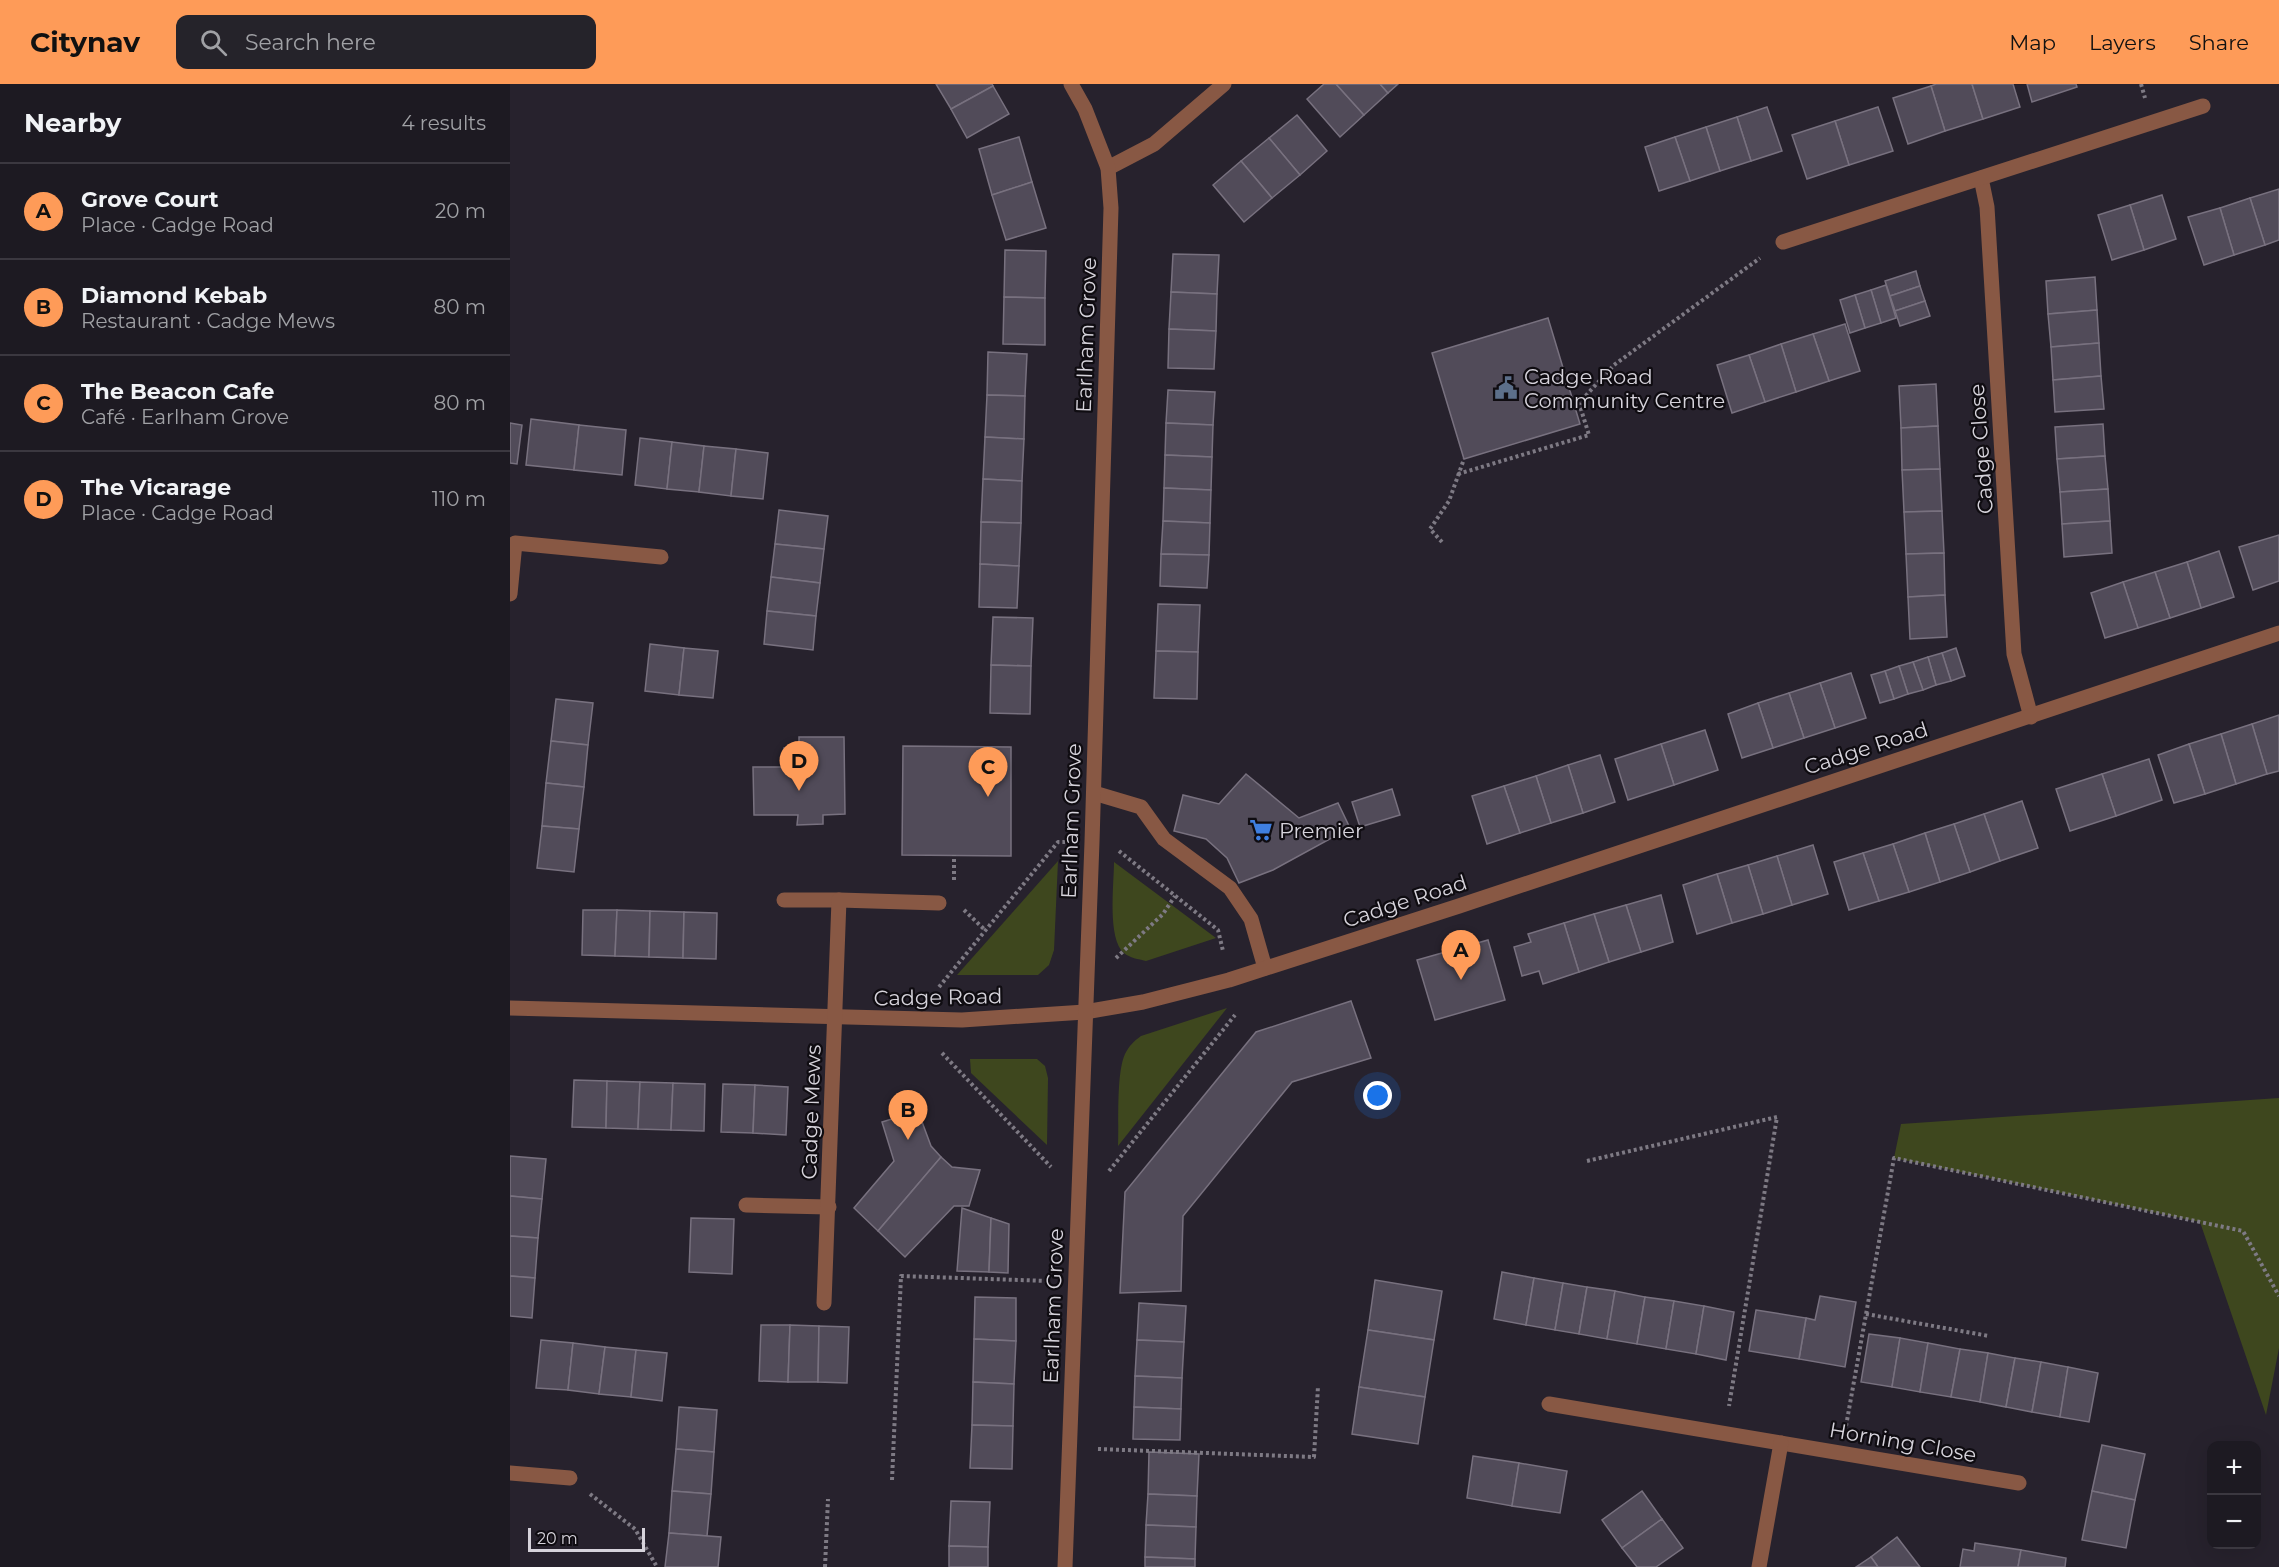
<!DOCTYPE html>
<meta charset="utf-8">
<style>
body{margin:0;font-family:Montserrat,sans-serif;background:#25232a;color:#f1f3f6}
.controls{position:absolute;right:18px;bottom:18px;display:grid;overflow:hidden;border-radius:12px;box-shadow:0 6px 24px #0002}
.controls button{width:54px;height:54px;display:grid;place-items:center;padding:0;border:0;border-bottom:2px solid #3b3840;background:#1d1a22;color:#f1f3f6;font:30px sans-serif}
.scale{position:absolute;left:18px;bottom:15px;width:117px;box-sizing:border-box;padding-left:6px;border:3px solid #d6d3db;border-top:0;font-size:16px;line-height:21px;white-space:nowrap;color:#d6d3db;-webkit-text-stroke:4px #0f0c11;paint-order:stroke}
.you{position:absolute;left:868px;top:1012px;width:21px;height:21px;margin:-15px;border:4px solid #fff;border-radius:50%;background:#1a73e8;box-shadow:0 0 0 9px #1a73e833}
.badge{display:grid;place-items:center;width:39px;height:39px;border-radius:50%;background:#fe9b58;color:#111;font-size:20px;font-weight:700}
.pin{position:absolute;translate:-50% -50px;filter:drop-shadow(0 2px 3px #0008)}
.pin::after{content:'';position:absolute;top:32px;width:21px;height:18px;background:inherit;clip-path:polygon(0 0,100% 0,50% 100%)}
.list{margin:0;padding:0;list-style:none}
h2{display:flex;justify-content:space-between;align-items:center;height:78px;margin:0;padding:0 24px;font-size:26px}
h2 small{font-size:20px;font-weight:400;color:#a0a1a5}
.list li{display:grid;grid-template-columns:39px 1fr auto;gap:18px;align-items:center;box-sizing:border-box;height:96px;padding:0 24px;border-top:2px solid #3b3840}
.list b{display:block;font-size:22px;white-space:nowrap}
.list p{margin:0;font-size:20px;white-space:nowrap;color:#a0a1a5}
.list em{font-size:20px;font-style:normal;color:#a0a1a5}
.icon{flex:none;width:33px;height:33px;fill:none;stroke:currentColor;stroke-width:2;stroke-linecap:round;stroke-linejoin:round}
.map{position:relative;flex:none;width:1769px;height:1483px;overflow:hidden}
header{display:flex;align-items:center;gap:36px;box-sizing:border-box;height:84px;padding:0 30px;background:#fe9b58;color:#111}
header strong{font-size:28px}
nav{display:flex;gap:33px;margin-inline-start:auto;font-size:21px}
.search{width:420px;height:54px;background:#25232a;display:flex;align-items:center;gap:15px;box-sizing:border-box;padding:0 21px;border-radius:12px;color:#a0a1a5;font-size:22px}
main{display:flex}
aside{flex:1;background:#1d1a22}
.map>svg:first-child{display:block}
.green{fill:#3e471e}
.building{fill:#514b59;stroke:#78717f;stroke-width:1.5}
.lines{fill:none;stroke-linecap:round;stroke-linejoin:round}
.path{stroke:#7e7a84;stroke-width:4;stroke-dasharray:3 3;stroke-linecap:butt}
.minor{stroke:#885844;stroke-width:15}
.labels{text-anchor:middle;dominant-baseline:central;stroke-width:4.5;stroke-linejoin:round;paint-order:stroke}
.street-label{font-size:21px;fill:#d6d3db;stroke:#0f0c11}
.poi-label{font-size:21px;fill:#d6d3db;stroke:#0f0c11;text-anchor:start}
</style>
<header>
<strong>Citynav</strong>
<div class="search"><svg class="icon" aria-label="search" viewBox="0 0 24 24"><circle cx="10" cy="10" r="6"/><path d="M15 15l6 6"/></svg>Search here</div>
<nav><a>Map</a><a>Layers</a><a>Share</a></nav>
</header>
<main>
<aside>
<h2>Nearby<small>4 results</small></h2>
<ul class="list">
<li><span class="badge">A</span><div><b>Grove Court</b><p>Place · Cadge Road</p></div><em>20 m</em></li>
<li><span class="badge">B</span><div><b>Diamond Kebab</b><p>Restaurant · Cadge Mews</p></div><em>80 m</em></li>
<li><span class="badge">C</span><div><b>The Beacon Cafe</b><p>Café · Earlham Grove</p></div><em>80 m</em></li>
<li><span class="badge">D</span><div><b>The Vicarage</b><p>Place · Cadge Road</p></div><em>110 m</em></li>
</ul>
</aside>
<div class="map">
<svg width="1769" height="1483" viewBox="0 0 1769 1483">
<rect width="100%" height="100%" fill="#27222d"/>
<!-- green -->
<g class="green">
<path d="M548,777L544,866L539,881L528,891H447Z"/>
<path d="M604,778L706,854L636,877C628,875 620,874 614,869C597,855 604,800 604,778Z"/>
<path d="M717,924L608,1062C609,1039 606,990 615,970C619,962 624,957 631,952Z"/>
<path d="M460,975H527L535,982L538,994L537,1061L461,989Z"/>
<path d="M1769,1014V1264L1756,1331L1690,1138L1384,1074L1391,1040Z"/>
</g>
<!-- building -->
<g class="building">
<path d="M426,0H482L483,2L441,25Z"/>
<path d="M814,0H826L854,31L830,53L797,15Z"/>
<path d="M826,0H870L878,9L854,31Z"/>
<path d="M870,0H888L878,9Z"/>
<path d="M1426,0H1462L1473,35L1435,47L1421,2Z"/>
<path d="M1462,0H1503L1510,23L1473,35Z"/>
<path d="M1517,0H1566L1567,3L1522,18Z"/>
<path d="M483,2L499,30L457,54L441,25Z"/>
<path d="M1421,2L1435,47L1398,60L1383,14Z"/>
<path d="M1257,23L1272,67L1241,77L1227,33Z"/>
<path d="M1368,23L1383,67L1339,81L1325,37Z"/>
<path d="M787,31L817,67L790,91L759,54Z"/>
<path d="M1227,33L1241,77L1210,87L1196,43Z"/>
<path d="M1325,37L1339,81L1297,95L1282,51Z"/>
<path d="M1196,43L1210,87L1180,97L1165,53Z"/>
<path d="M509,53L522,98L482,111L469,65Z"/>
<path d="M1165,53L1180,97L1149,107L1135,63Z"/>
<path d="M759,54L790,91L762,114L731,77Z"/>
<path d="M731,77L762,114L734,138L703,101Z"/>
<path d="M522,98L536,144L496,156L482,111Z"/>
<path d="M1769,105V156L1755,161L1740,114Z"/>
<path d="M1652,111L1666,155L1634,166L1620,121Z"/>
<path d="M1740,114L1755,161L1724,171L1710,124Z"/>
<path d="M1620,121L1634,166L1602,176L1588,131Z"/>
<path d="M1710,124L1724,171L1694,181L1678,133Z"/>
<path d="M495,166L536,167L535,214L494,213Z"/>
<path d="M663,170L709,171L707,210L661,208Z"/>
<path d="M1406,187L1410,202L1380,212L1375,197Z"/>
<path d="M1585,193L1587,226L1538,230L1536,197Z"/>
<path d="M1376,201L1386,234L1371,239L1361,206Z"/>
<path d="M1410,202L1415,217L1385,227L1380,212Z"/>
<path d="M1361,206L1371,239L1355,244L1345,211Z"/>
<path d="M661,208L707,210L706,247L659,245Z"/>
<path d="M1345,211L1355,244L1340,249L1330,216Z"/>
<path d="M494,213L535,214V261L493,260Z"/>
<path d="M1415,217L1420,232L1390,242L1385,227Z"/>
<path d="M1587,226L1589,259L1541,263L1538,230Z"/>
<path d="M1038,234L1070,340L954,375L922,269Z"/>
<path d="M1335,240L1350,287L1319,297L1303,250Z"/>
<path d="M659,245L706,247L704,285L658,284Z"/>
<path d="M1303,250L1319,297L1286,308L1271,260Z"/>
<path d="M1589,259L1591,292L1543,296L1541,263Z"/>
<path d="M1271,260L1286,308L1255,318L1239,271Z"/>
<path d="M478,268L517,270L515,312L477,311Z"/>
<path d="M1239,271L1255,318L1222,329L1207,281Z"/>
<path d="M1591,292L1594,325L1545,328L1543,296Z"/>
<path d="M1426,300L1428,342L1391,344L1389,302Z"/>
<path d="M658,306L705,308L703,341L656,339Z"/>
<path d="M477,311L515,312L514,355L475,353Z"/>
<path d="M21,335L69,341L64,386L16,381Z"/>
<path d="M0,339L12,341L7,380L0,379Z"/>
<path d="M656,339L703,341L702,373L655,371Z"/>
<path d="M1593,340L1595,372L1547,375L1545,343Z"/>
<path d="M69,341L116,346L112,391L64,386Z"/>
<path d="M1428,342L1430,385L1392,386L1391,344Z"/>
<path d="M475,353L514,355L512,397L473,395Z"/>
<path d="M130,354L162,358L157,405L125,401Z"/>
<path d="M162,358L194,362L189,408L157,405Z"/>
<path d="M194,362L226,365L221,412L189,408Z"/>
<path d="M226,365L258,369L253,415L221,412Z"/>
<path d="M655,371L702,373L701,406L654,404Z"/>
<path d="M1595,372L1598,405L1550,408L1547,375Z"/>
<path d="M1430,385L1432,427L1394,428L1392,386Z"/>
<path d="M473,395L512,397L511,439L471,438Z"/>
<path d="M654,404L701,406L700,439L653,437Z"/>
<path d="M1598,405L1600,437L1552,440L1550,408Z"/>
<path d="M269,426L318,432L314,465L265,460Z"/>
<path d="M1432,427L1434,469L1396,470L1394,428Z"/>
<path d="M653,437L700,439L699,471L651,470Z"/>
<path d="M1600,437L1602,469L1554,473L1552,440Z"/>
<path d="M471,438L511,439L509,482L470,480Z"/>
<path d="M1769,451V497L1743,506L1729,463Z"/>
<path d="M265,460L314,465L310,499L261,493Z"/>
<path d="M1709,467L1724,513L1691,524L1677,478Z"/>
<path d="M1434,469L1435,511L1398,513L1396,470Z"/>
<path d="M651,470L699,471L697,504L650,502Z"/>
<path d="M1677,478L1691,524L1660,534L1645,488Z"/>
<path d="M470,480L509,482L507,524L469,523Z"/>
<path d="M1645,488L1660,534L1628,544L1613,498Z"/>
<path d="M261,493L310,499L306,532L257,527Z"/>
<path d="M1613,498L1628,544L1595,554L1581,509Z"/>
<path d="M1435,511L1437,553L1400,555L1398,513Z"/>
<path d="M648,520L690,521L688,568L646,567Z"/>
<path d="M257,527L306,532L303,566L254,560Z"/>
<path d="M483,533L523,534L521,582L481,581Z"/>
<path d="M140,560L174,564L169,611L135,607Z"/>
<path d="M174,564L208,567L203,614L169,611Z"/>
<path d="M1446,564L1455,592L1441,597L1432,569Z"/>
<path d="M646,567L688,568L687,615L644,614Z"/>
<path d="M1432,569L1441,597L1426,601L1418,573Z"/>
<path d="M1418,573L1426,601L1413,606L1403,578Z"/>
<path d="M1403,578L1413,606L1398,610L1389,582Z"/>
<path d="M481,581L521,582L520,630L480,629Z"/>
<path d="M1389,582L1398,610L1384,615L1375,587Z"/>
<path d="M1375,587L1384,615L1370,619L1361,591Z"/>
<path d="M1341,589L1356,634L1325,644L1310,599Z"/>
<path d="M1310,599L1325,644L1294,654L1279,609Z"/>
<path d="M1279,609L1294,654L1263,664L1248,619Z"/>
<path d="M46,615L83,619L78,661L41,657Z"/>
<path d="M1248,619L1263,664L1232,674L1218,630Z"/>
<path d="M1769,631V687L1757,690L1742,640Z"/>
<path d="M1742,640L1757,690L1726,700L1711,650Z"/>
<path d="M1195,646L1208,686L1164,701L1151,660Z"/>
<path d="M1711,650L1726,700L1695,710L1679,660Z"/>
<path d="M289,653H334L335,730L313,731V740L287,741L288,731H244L243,683H273L274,664H289Z"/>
<path d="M41,657L78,661L74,703L36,699Z"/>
<path d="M1151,660L1164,701L1118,716L1105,675Z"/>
<path d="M1679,660L1695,710L1664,719L1648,671Z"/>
<path d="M393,662L501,663V772L392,771Z"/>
<path d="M1090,671L1105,718L1073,729L1058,681Z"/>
<path d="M1639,675L1652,716L1606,732L1592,690Z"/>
<path d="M1058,681L1073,729L1041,739L1026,692Z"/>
<path d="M736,690L789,734L828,719L840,744L763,786L729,799L717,774L696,755L664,747L673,711L709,720Z"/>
<path d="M1592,690L1606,732L1560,747L1546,705Z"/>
<path d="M1026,692L1041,739L1010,749L994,702Z"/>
<path d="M36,699L74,703L69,745L32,742Z"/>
<path d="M994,702L1010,749L977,760L962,712Z"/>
<path d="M882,705L890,731L850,743L842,718Z"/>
<path d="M1512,717L1528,764L1490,777L1474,730Z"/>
<path d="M1474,730L1490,777L1460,788L1444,740Z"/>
<path d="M1444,740L1460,788L1430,798L1415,749Z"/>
<path d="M32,742L69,745L64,788L27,784Z"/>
<path d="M1415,749L1430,798L1399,808L1383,760Z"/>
<path d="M1383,760L1399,808L1369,817L1353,769Z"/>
<path d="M1303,761L1318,810L1282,821L1267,772Z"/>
<path d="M1353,769L1369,817L1339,826L1324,778Z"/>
<path d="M1267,772L1282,821L1253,830L1238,781Z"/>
<path d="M1238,781L1253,830L1222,839L1207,790Z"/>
<path d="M1207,790L1222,839L1187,850L1173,801Z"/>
<path d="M1151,811L1163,858L1131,868L1116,821Z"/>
<path d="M1116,821L1131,868L1099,878L1084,830Z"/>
<path d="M73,826H107L105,872L72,871Z"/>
<path d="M107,826L140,827L139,873L105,872Z"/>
<path d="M140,827L174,828L173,874L139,873Z"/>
<path d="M174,828L207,829L206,875L173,874Z"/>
<path d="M1084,830L1099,878L1069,888L1054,839Z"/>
<path d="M1054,839L1069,888L1033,900L1029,887L1012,892L1004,863L1021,858L1018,850Z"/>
<path d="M978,856L995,916L925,936L907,876Z"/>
<path d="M841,917L861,974L782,998L673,1132L671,1207L610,1209L615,1108L746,948Z"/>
<path d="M64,996L97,997L96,1044L62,1043Z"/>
<path d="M97,997L130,998L128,1045L96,1044Z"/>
<path d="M130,998L163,999L161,1046L128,1045Z"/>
<path d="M163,999L195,1000L194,1047L161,1046Z"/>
<path d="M213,1000L245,1001L243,1049L211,1048Z"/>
<path d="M245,1001L278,1003L276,1051L243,1049Z"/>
<path d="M408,1027L421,1062L431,1073L368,1147L344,1124L384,1077L372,1038Z"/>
<path d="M0,1072L36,1075L32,1115L0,1112Z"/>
<path d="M431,1073L442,1083L470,1086L459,1122H444L395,1173L368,1147Z"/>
<path d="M0,1112L32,1115L28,1154L0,1152Z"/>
<path d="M452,1124L481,1134L479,1188L447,1187Z"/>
<path d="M181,1134L224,1135L222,1190L179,1188Z"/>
<path d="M481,1134L499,1140L498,1189L479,1188Z"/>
<path d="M0,1152L28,1154L25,1194L0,1192Z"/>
<path d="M992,1188L1024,1194L1016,1241L984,1235Z"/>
<path d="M0,1192L25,1194L22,1234L0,1232Z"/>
<path d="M1024,1194L1053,1199L1045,1246L1016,1241Z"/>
<path d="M865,1196L932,1207L924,1256L858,1246Z"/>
<path d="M1053,1199L1077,1203L1069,1250L1045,1246Z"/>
<path d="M1077,1203L1105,1207L1097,1255L1069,1250Z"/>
<path d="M1105,1207L1135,1213L1127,1260L1097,1255Z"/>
<path d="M1310,1212L1346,1218L1335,1283L1289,1275L1296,1234L1305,1236Z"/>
<path d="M465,1213L506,1214V1257L464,1255Z"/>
<path d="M1135,1213L1164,1217L1156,1265L1127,1260Z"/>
<path d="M1164,1217L1194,1222L1186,1270L1156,1265Z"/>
<path d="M629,1219L676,1222L674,1258L627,1256Z"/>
<path d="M1194,1222L1224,1228L1216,1276L1186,1270Z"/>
<path d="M1246,1226L1296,1234L1289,1275L1239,1267Z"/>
<path d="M251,1241H280L278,1298L249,1297Z"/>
<path d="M280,1241L309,1242L308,1298H278Z"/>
<path d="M309,1242L339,1243L337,1299L308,1298Z"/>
<path d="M858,1246L924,1256L915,1313L849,1303Z"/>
<path d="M1359,1250L1390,1254L1382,1303L1351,1298Z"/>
<path d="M1390,1254L1418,1259L1410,1308L1382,1303Z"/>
<path d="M464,1255L506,1257L504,1300L463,1298Z"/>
<path d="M31,1256L63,1259L58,1306L26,1304Z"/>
<path d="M627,1256L674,1258L672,1294L625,1292Z"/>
<path d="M63,1259L95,1263L89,1310L58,1306Z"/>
<path d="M1418,1259L1450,1265L1441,1313L1410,1308Z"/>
<path d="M95,1263L126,1266L121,1313L89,1310Z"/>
<path d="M1450,1265L1478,1269L1470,1318L1441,1313Z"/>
<path d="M126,1266L157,1269L152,1317L121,1313Z"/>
<path d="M1478,1269L1505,1274L1496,1323L1470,1318Z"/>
<path d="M1505,1274L1531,1278L1522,1328L1496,1323Z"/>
<path d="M1531,1278L1558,1283L1550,1333L1522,1328Z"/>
<path d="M1558,1283L1588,1289L1579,1338L1550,1333Z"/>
<path d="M625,1292L672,1294L671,1325L624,1323Z"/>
<path d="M463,1298L504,1300L503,1342L462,1341Z"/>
<path d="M849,1303L915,1313L908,1360L842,1350Z"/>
<path d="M169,1323L207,1326L204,1368L166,1365Z"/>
<path d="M624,1323L671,1325L670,1356L623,1355Z"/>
<path d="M462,1341L503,1342L502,1385L460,1384Z"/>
<path d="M1592,1361L1635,1370L1625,1416L1582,1407Z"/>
<path d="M166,1365L204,1368L201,1410L162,1407Z"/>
<path d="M639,1368L689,1370L687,1412L638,1410Z"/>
<path d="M963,1372L1009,1379L1002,1422L957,1414Z"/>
<path d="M1009,1379L1057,1387L1050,1429L1002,1422Z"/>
<path d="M162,1407L201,1410L197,1452L159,1449Z"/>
<path d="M1132,1407L1152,1435L1112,1464L1092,1436Z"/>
<path d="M1582,1407L1625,1416L1616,1464L1572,1456Z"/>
<path d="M638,1410L687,1412L686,1443L636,1441Z"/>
<path d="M441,1417L480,1418L478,1463L439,1462Z"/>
<path d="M1152,1435L1173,1464L1146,1483H1127L1112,1464Z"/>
<path d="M636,1441L686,1443L685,1475L635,1473Z"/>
<path d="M159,1449L211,1453L208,1483H155Z"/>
<path d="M1387,1453L1410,1483H1368L1361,1473Z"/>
<path d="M1465,1459L1511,1466L1508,1483H1450L1453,1465L1464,1467Z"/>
<path d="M439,1462L478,1463V1483H439Z"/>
<path d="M1511,1466L1556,1474L1555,1483H1508Z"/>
<path d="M635,1473L685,1475V1483H635Z"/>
<path d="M1361,1473L1368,1483H1346Z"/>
</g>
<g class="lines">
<!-- path -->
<g class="path">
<path d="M1631,0L1635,14"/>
<path d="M948,390L1079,351L1069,319L1104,281L1250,174"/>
<path d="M932,458L920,445L939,417L954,375"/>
<path d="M609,767L708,846L713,867"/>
<path d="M444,796V771"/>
<path d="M454,826L475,846"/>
<path d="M606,874L653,830L665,812"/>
<path d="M429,903L548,758H555"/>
<path d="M432,969L541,1083"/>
<path d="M1077,1077L1267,1033L1219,1322"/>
<path d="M599,1087L725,931"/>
<path d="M1356,1230L1479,1252"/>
<path d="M1336,1342L1384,1074L1733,1147L1769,1212"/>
<path d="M588,1365L804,1373L808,1302"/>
<path d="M382,1396L391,1192L539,1197"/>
<path d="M80,1410L125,1445L147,1483"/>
<path d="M315,1483L318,1415"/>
</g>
<!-- minor -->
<g class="minor">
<path d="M598,84L644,60L714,0"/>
<path d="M1471,94L1477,123L1504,570L1521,633"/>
<path d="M1273,158L1693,22"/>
<path d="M0,510L5,459L151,473"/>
<path d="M584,709L631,723L654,755L720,804L741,835L755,884"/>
<path d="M274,816H329"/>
<path d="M0,924L452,936L575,928L633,918L719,896L949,822L1769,549"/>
<path d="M236,1121L319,1123"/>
<path d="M314,1219L329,816L429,819"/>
<path d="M1039,1320L1509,1399"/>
<path d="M0,1389L60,1394"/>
<path d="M555,1483L582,758L601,124L598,84L575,25L561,0"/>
<path d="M1249,1483L1271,1359"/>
</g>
</g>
<!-- icons -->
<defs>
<g id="civic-bare" transform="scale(1.8)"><path d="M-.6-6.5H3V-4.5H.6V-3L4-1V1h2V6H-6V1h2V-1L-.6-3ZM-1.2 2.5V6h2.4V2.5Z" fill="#5c6f8a" stroke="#0f0c11" stroke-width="2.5" paint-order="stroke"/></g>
<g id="supermarket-bare" transform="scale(1.8)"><path d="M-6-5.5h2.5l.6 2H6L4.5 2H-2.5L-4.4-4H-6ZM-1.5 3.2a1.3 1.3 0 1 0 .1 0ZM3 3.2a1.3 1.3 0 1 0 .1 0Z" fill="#3f7fe0" stroke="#0f0c11" stroke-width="2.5" paint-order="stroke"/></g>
</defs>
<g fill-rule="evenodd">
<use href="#civic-bare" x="996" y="304"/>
<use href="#supermarket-bare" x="751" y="746"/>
</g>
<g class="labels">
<!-- street labels -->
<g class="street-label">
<text transform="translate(576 251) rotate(-88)">Earlham Grove</text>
<text transform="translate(1471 365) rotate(-94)">Cadge Close</text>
<text transform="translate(1356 664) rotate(-18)">Cadge Road</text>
<text transform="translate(561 737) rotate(-88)">Earlham Grove</text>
<text transform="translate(895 817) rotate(-18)">Cadge Road</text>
<text transform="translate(428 913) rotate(-1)">Cadge Road</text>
<text transform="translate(301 1028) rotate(-88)">Cadge Mews</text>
<text transform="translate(543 1222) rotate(-88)">Earlham Grove</text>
<text transform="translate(1393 1358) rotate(10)">Horning Close</text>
</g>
<!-- poi labels -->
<g class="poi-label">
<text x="1014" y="292">Cadge Road<tspan x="1014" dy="24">Community Centre</tspan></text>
<text x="769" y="746">Premier</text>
</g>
</g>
</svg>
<div class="controls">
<button>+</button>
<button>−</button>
</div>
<div class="scale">20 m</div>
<div class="you"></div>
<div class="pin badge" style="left:951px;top:896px">A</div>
<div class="pin badge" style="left:398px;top:1056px">B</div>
<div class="pin badge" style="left:478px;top:713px">C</div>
<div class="pin badge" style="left:289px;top:707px">D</div>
</div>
</main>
